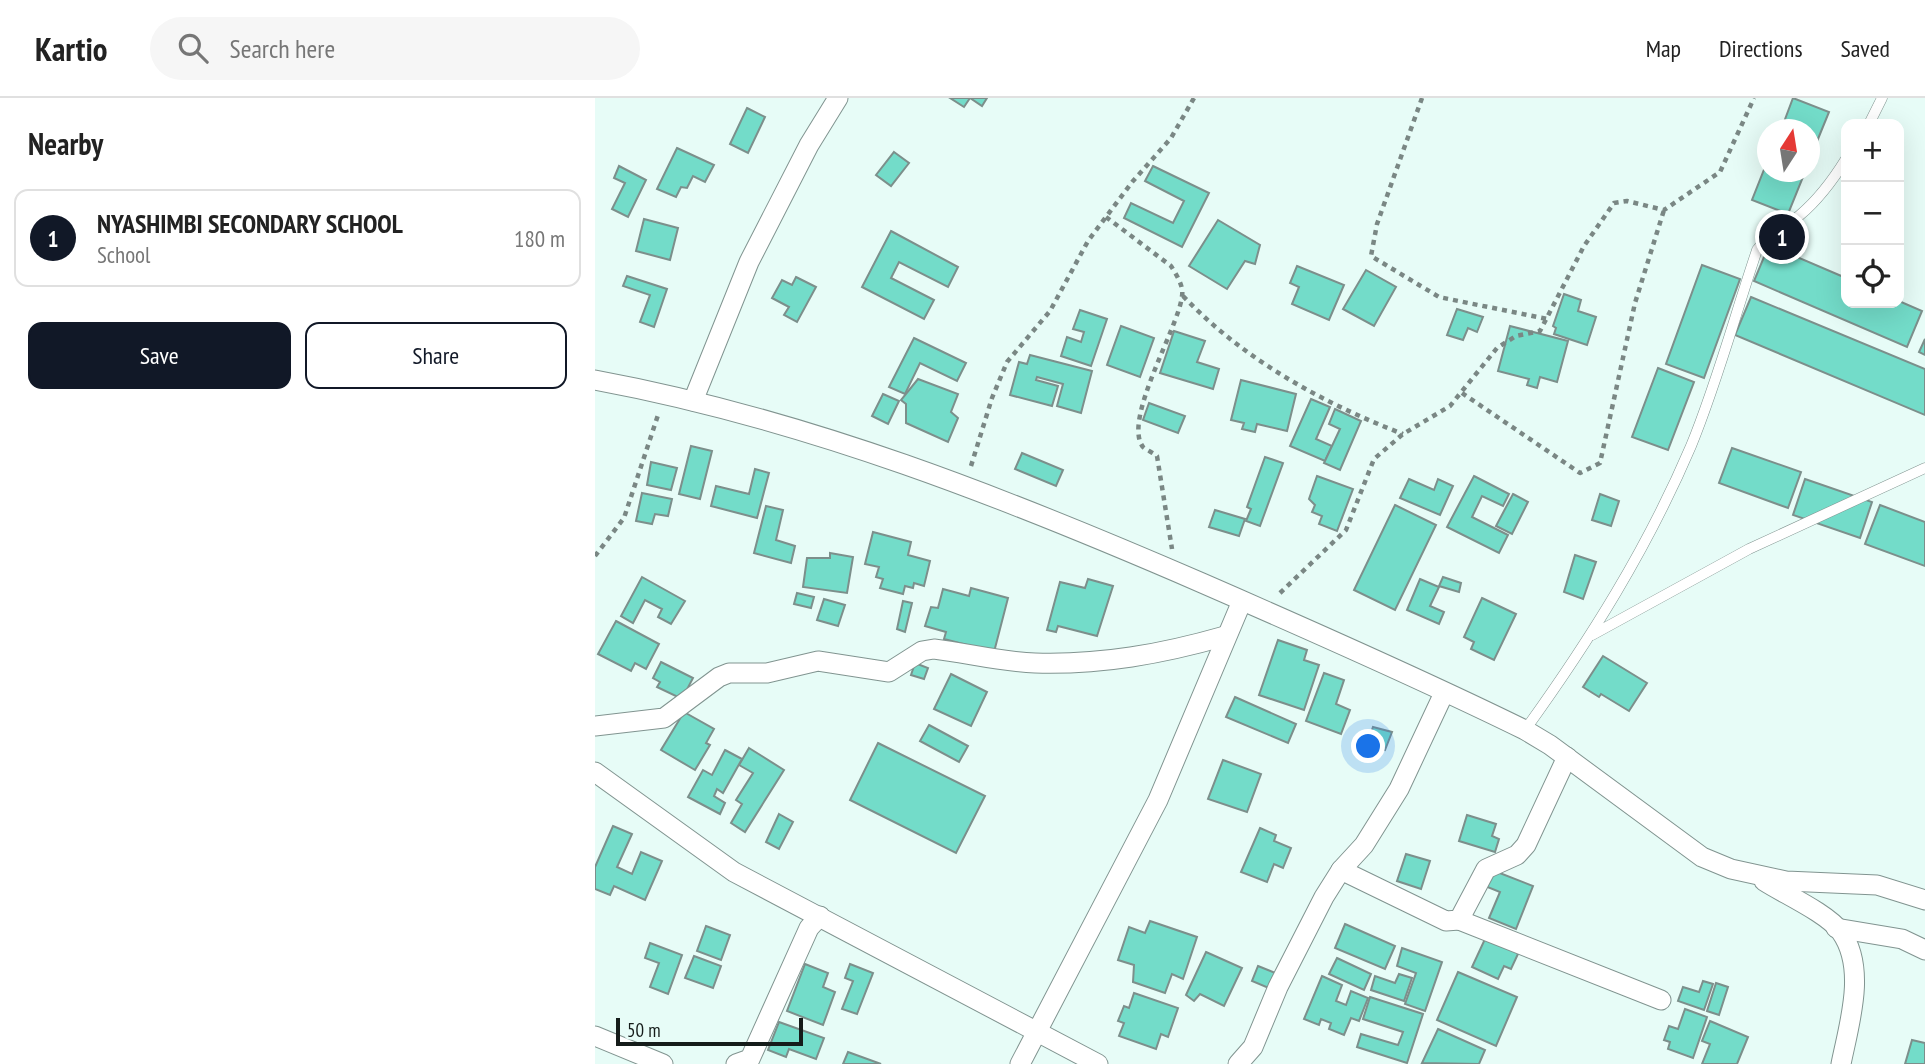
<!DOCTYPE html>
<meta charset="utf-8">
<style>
body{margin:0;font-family:"PT Sans Narrow",sans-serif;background:#f6f6f6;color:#222}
.controls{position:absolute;right:21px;top:21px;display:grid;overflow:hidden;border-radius:14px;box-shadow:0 7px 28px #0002}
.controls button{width:63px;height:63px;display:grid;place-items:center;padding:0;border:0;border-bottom:2px solid #e0e0e0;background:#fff;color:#222;font:35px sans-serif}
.compass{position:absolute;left:1162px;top:21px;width:63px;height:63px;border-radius:50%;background:#fff;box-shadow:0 7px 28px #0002;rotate:12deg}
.scale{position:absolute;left:21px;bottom:18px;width:187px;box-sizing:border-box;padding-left:7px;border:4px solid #151c1a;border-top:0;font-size:19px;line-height:24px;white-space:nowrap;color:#151c1a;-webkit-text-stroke:5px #e7fcf7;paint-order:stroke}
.you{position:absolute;left:774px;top:649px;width:24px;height:24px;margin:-18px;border:5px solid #fff;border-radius:50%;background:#1a73e8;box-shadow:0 0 0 10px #1a73e833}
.badge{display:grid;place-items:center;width:46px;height:46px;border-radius:50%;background:#111827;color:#fff;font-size:23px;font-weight:700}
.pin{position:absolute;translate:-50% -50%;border:4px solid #fff;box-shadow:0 2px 7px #0006}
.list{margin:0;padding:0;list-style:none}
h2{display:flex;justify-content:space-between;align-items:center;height:91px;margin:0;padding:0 28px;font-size:30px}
h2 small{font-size:23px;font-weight:400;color:#767676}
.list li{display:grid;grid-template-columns:46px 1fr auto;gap:21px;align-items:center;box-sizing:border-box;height:98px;margin:0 14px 14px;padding:0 14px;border:2px solid #e0e0e0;border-radius:14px}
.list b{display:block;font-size:26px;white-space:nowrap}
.list p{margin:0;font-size:23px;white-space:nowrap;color:#767676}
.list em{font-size:23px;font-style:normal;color:#767676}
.actions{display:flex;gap:14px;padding:21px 28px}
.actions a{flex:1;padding:16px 0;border:2px solid #111827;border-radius:14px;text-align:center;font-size:24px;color:#111827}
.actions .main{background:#111827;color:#fff}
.icon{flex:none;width:38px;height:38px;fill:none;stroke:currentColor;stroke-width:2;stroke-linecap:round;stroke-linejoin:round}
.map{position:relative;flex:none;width:1330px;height:966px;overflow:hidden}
header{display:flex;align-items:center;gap:42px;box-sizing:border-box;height:98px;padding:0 35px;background:#fff;border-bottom:2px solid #e0e0e0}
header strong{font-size:33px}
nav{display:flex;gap:38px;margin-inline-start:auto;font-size:24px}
.search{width:490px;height:63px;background:#f6f6f6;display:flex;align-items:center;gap:18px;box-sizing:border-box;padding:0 24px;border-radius:38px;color:#767676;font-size:26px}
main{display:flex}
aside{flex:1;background:#fff}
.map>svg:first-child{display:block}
.building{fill:#73dcc9;stroke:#7c8f8b;stroke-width:2}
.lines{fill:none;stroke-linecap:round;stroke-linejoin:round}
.lane-casing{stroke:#819490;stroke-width:11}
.street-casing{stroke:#819490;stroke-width:21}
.path{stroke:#7a8784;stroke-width:4.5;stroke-dasharray:5 5;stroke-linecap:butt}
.lane{stroke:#fff;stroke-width:10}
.street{stroke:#fff;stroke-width:19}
</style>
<header>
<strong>Kartio</strong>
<div class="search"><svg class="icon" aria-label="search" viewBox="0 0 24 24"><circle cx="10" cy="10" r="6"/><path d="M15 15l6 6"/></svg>Search here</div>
<nav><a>Map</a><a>Directions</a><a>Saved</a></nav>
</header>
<main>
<aside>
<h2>Nearby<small></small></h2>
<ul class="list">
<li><span class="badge">1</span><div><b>NYASHIMBI SECONDARY SCHOOL</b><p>School</p></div><em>180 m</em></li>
</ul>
<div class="actions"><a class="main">Save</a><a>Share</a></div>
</aside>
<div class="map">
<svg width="1330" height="966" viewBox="0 0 1330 966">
<rect width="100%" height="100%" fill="#e7fcf7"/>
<!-- building -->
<g class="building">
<path d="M355,0H392L387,8L375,0L369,9Z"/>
<path d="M1198,0L1234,14L1214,63V32H1186Z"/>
<path d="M152,10L170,19L153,55L135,46Z"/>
<path d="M82,50L119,67L110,84L98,78L92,90L86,89L81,99L62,91Z"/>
<path d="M299,54L314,65L296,88L281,77Z"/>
<path d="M1172,64V74H1210L1193,116L1157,102Z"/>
<path d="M24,68L51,82L33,119L17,111L30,85L19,80Z"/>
<path d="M558,68L614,95L587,149L529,120L536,105L578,125L589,103L550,83Z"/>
<path d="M49,121L83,130L75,162L41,153Z"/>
<path d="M623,122L665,147L660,166L650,163L632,191L594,168Z"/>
<path d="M296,133L363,169L353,189L304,164L296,180L339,202L329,221L267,189Z"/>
<path d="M1174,147L1251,180V205L1304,203L1327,213L1312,249L1159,183Z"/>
<path d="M1107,167L1145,181L1109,280L1071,266Z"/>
<path d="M702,168L749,187L734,222L697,206L704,189L695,185Z"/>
<path d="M771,172L801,189L779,228L748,211Z"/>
<path d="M32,178L72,191L59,229L45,224L55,197L28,188Z"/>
<path d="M201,179L221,189L202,224L189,217L194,209L177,200L187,182L197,187Z"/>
<path d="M969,196L986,202L983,213L1001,219L992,247L959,236L961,230L958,228Z"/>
<path d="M1156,199L1330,271V317L1140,237Z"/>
<path d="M862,211L888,219L882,234L873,230L868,242L852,237Z"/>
<path d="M485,212L512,221L496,268L466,258L472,239L486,244L489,234L478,231Z"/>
<path d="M526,228L559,240L545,279L512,267Z"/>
<path d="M915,228L973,243L962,284L945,279L942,290L932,287L934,281L903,273Z"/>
<path d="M579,233L610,243L602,264L624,271L618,291L565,275Z"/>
<path d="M319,240L371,265L362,283L325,265L310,296L294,289Z"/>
<path d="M1330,241V257L1324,254Z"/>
<path d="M435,257L497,273L486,315L462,308L468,286L442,279L441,282L463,288L457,308L415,297L424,264L432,266Z"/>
<path d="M1063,270L1099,284L1073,352L1037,339Z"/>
<path d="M323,281L363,296L356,314L363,320L353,344L311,325V306L306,302Z"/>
<path d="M646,282L701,296L692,333L662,326L660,334L647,331L649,325L636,322Z"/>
<path d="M288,296L304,303L293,326L277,318Z"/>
<path d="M716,301L735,309L721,341L737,348L730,363L695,348Z"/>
<path d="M554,305L590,318L583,335L548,322Z"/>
<path d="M740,311L766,323L745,372L729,365L745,331L734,326Z"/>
<path d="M96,348L117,353L105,401L84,396Z"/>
<path d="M1137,350L1206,374L1193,410L1124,385Z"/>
<path d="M427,355L468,372L461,388L420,371Z"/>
<path d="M670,359L688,365L665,428L651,423L656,411L652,409Z"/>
<path d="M56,364L82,370L76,392L52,387Z"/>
<path d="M160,371L174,375L162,420L116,408L121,388L154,396Z"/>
<path d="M722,378L758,391L742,433L724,426L727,418L717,414L720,407L714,401Z"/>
<path d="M879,378L914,396L908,408L887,398L877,419L913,437L904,455L852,429Z"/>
<path d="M814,381L839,392L843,381L858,388L845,417L805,400Z"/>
<path d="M1210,381L1277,404L1265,440L1198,417Z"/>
<path d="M47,395L77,401L73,418L60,416L57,426L41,423Z"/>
<path d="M918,396L933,404L917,436L901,428Z"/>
<path d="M1005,396L1024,403L1016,428L997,422Z"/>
<path d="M800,407L841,427L800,512L759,492Z"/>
<path d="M1285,407L1330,424V468L1270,446Z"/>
<path d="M171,408L188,412L181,442L200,448L196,465L159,455Z"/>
<path d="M620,412L650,421L644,438L614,429Z"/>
<path d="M278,434L316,444L313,457L335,463L329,488L319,485L318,490L310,488L308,496L285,490L288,481L281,479L284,469L270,466Z"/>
<path d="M235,455L258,459L252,495L208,489L212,460H235Z"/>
<path d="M980,457L1001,464L988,501L969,494Z"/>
<path d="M47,479L90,503L76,526L63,519L67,511L50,502L38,525L26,518Z"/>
<path d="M848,479L866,485L864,494L844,488Z"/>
<path d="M493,481L518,488L502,538L463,528L461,534L452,532L465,484L490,490Z"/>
<path d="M825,481L844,489L835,508L849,514L844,526L812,512Z"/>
<path d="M376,490L413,500L399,554L349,541L351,534L330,528L336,509L343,510L348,491L374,498Z"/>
<path d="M202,495L219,499L216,510L199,506Z"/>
<path d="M887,500L921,516L899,562L876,551L879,544L869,539Z"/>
<path d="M229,501L250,507L243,528L222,522Z"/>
<path d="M308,503L317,505L310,534L302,531Z"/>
<path d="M21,523L64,546L51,571L40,565L36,573L3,556Z"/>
<path d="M683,542L712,552L709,562L724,567L709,612L664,597Z"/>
<path d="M1008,558L1052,585L1034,613L1006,596L1004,599L988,589Z"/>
<path d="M66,564L98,580L87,601L62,589L65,584L58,580Z"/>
<path d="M320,565L333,570L329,581L316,577Z"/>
<path d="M729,575L749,582L741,606L755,612L746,636L711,623Z"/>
<path d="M356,576L392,594L376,628L339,611Z"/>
<path d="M640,599L701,626L693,645L631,619Z"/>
<path d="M89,614L119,631L111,645L115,647L100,672L66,652Z"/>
<path d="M334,627L373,648L364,664L325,643Z"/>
<path d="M778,629L797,634L790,652L772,646Z"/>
<path d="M283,645L390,698L361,755L255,702Z"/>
<path d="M154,650L189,672L150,734L136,725L147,706L141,702L158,675L144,667Z"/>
<path d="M130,652L147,661L128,695L122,691L119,698L130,705L125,716L93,699L108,672L117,677Z"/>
<path d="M628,662L666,676L652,714L613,701Z"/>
<path d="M184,716L198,724L184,751L171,744Z"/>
<path d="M872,717L901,726L897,738L904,741L900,754L864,743Z"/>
<path d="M18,728L37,736L22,769L37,776L46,754L67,763L50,802L19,788L15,797L0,791V769Z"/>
<path d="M665,730L681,737L679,743L696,750L688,770L679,766L672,784L646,774Z"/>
<path d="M811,756L835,763L826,791L802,783Z"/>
<path d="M897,772L938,788L921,831L894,820L905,794L890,788Z"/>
<path d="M555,823L602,839L588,881L577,876L570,895L538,884L539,867L523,862L534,829L550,835Z"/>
<path d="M750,826L800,848L790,871L740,850Z"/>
<path d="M111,828L135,837L126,862L102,853Z"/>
<path d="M896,828L929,843L916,871L909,868L903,881L877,869Z"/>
<path d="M55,845L87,857L73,896L55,889L64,865L50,860Z"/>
<path d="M807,850L847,864L830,913L810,906L821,875L802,868Z"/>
<path d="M611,854L647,870L629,908L605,896L599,903L591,897Z"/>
<path d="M99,858L126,868L118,890L90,880Z"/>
<path d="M742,860L776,876L769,892L734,876Z"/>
<path d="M210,866L233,875L228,889L240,894L228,927L192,913Z"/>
<path d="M255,866L278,875L262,916L247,911L258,883L250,880Z"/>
<path d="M663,868L683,876L676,891L657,883Z"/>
<path d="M863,874L922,899L901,948L842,922Z"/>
<path d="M804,876L817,880L809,903L776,892L780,878L800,885Z"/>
<path d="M727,878L747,887L741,903L751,907L756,893L773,900L764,923L756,920L749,937L734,931L736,925L726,921L724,927L709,921Z"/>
<path d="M1108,883L1118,886L1109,912L1083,903L1088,889L1104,894Z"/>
<path d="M1121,885L1133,889L1124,917L1112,913Z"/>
<path d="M539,895L583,910L573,939L566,936L561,951L524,938L529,925L523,923L529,908L534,910Z"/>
<path d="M775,899L828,916L812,965L762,949L766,936L803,947L808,934L768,921Z"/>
<path d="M1090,911L1112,919L1098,960L1073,951L1075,944L1069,942L1074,928L1083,931Z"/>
<path d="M1115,923L1153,939L1142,966H1107L1115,946L1107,943Z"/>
<path d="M184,924L229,940L221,961L194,951L191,959L173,952Z"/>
<path d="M843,931L890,952L884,966L827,965Z"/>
<path d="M1317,942L1330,945V966H1310Z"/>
<path d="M253,954L286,966H248Z"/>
</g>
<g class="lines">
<!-- lane casing -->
<g class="lane-casing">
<g id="lane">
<path d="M1274,26L1287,0"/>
<path d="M997,537L1154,451L1330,370"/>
<path d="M930,632C995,542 1052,451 1096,348C1122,285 1140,217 1162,152C1174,135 1190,130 1205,117C1224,101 1238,82 1251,61"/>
</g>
</g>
<!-- street casing -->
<g class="street-casing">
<g id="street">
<path d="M0,282C211,321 411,400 607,485C715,532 824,580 930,632L955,647L1107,759L1136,771L1191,783L1282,787L1330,802"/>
<path d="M98,303L154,164L214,47L243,0"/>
<path d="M0,628L69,620L124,579L134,575H172L223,563L294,574L327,553L339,551C372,555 406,564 440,565C506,567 567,556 630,538"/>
<path d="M0,674L139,774L503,966"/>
<path d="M746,772L851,823L864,822L891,771L922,757L931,747L972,659"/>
<path d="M1169,783C1189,796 1232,815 1246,834C1272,871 1254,926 1246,966"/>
<path d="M864,822L1066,902"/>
<path d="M1241,830L1307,841L1330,852"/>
<path d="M0,938L68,966"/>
<path d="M141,966L155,961L214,830L225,818"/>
<path d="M425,966L563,702L647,503"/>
<path d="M643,966L658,949L683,889L729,799L746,772L769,747L804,691L849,595"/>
</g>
</g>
<!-- path -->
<g class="path">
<path d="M827,0L782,126L776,158L844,199L952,221"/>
<path d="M511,119L576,168C581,176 589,188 587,198C584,229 527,322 548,349C551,352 559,355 562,358L577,451"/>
<path d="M588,198C648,261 727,305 808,336"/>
<path d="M867,295L985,375L1005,365L1040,205L1069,112"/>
<path d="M376,368L397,300L412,264L455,213L493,143L538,83L576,40L599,0"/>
<path d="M0,458L29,420L63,317"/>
<path d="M685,495L751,432L779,361L808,336L855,308L902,250L921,238L945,233L989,148L1019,105L1032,103L1069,112L1125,74L1159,0"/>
</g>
<!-- lane -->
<use href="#lane" class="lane"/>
<!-- street -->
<use href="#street" class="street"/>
</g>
</svg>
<div class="controls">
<button>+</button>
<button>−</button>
<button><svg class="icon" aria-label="locate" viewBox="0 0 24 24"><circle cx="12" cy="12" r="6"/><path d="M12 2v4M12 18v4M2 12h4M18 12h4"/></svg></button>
</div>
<svg class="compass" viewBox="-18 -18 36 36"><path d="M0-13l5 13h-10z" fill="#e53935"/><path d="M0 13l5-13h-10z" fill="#767676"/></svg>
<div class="scale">50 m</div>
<div class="you"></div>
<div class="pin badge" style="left:1187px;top:139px">1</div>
</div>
</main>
